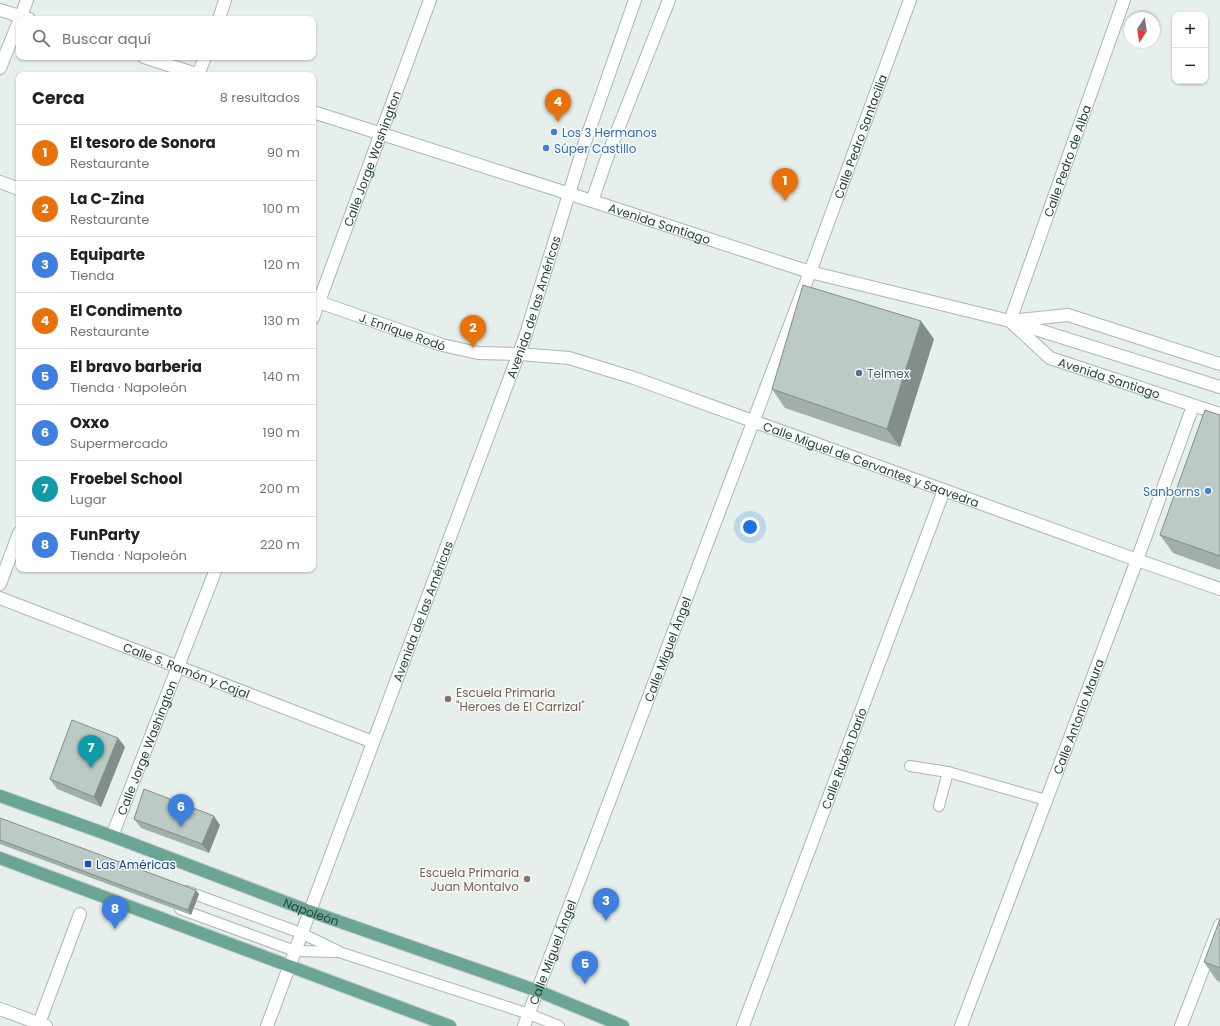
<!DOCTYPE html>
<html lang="es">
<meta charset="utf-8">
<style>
body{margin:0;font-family:Poppins,sans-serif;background:#f6f6f6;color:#202124}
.controls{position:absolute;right:12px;top:12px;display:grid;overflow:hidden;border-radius:8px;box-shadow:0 1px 3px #0004}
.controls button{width:36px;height:36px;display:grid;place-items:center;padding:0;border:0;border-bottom:1px solid #e0e0e0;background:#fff;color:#202124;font:20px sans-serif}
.compass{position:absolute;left:1124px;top:12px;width:36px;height:36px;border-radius:50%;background:#fff;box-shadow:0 1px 3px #0004;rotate:192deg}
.you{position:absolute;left:750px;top:527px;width:14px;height:14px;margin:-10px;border:3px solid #fff;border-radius:50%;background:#1a73e8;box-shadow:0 0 0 6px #1a73e833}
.badge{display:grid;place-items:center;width:26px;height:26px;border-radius:50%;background:#db2777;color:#fff;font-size:13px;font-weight:700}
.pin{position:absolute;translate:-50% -33px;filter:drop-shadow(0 1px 2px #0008)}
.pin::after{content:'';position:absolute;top:21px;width:14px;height:12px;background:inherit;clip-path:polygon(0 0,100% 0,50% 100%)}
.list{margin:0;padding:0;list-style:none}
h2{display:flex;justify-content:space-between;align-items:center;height:52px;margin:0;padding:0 16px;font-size:17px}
h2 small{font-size:13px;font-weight:400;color:#757577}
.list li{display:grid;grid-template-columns:26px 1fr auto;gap:12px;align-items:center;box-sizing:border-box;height:56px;padding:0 16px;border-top:1px solid #e0e0e0}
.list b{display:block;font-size:15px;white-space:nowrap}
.list p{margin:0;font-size:13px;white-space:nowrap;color:#757577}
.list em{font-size:13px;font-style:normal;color:#757577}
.icon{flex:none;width:22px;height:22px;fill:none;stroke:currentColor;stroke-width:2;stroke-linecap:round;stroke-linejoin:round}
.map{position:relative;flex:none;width:1220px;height:1026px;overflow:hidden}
.search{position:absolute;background:#fff;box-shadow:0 1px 3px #0004;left:16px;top:16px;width:300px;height:44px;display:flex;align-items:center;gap:10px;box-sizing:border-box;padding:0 14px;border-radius:8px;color:#757577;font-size:15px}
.panel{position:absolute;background:#fff;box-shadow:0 1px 3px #0004;left:16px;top:72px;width:300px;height:500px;border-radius:8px}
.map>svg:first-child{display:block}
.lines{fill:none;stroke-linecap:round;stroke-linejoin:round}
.service-casing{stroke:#a8b8b2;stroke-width:12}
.minor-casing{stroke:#a8b8b2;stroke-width:14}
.tertiary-casing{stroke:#a8b8b2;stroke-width:14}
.primary-casing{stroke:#c2cac8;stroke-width:14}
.service{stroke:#fff;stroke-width:10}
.minor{stroke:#fff;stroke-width:12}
.tertiary{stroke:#fff;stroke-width:12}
.primary{stroke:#6aa596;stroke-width:12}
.wall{fill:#a1aea9}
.shaded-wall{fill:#838d89}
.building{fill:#bbcac4;stroke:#838d89}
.shop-dot{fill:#3f7fe0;stroke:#f7fbf9;stroke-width:1.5}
.service-dot{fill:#5c6f8a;stroke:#f7fbf9;stroke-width:1.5}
.education-dot{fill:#8d6e63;stroke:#f7fbf9;stroke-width:1.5}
.transit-dot{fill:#1a4fb4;stroke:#f7fbf9;stroke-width:1.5}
.labels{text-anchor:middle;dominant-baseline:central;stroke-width:3;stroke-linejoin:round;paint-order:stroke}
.shop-label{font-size:12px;fill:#366cbe;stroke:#f7fbf9;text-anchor:start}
.street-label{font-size:12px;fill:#24423a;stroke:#f7fbf9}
.service-label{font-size:12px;fill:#4e5e75;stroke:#f7fbf9;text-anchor:start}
.education-label{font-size:12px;fill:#785e54;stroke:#f7fbf9;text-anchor:start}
.transit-label{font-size:12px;fill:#164399;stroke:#f7fbf9;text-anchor:start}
</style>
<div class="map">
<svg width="1220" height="1026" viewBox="0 0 1220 1026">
<rect width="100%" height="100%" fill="#e6efeb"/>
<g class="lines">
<!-- service casing -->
<g class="service-casing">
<g id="service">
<path d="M910,766L948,772"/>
<path d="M939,806L948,772L1046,800"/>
<path d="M186,891L301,933L342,953L529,1014L559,1026"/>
<path d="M180,909L295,951L337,952"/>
</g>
</g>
<!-- minor casing -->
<g class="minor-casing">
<g id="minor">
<path d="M20,19L27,0"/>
<path d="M219,19L225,0"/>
<path d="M0,68L19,21"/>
<path d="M198,75L205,57"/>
<path d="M0,182L19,189"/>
<path id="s1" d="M313,300L442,345L478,353L519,354L569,358L634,378L1137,560L1220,589"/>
<path id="s2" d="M313,318L430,0"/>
<path id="s3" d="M1010,321L1124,0"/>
<path id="s4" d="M1010,321L1050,358L1220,414"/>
<path d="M1010,321L1068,315L1220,364"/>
<path d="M0,584L19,533"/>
<path id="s5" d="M0,598L373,742"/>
<path id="s6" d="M112,836L216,569"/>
<path d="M0,1009L46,1026"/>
<path d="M38,1026L80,914"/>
<path id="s7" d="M267,1026L525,337L569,194"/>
<path id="s8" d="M524,1026L810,272L910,0"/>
<path id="s9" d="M743,1026L944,490"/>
<path id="s10" d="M961,1026L1137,560L1193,406"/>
<path d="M1181,1026L1220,925"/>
</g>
</g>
<!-- tertiary casing -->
<g class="tertiary-casing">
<g id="tertiary">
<path d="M0,10L29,19"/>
<path d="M144,57L199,75"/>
<path id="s11" d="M313,112L592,201L810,272L1010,321L1220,387"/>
<path d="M569,194L584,145L635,0"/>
<path d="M592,201L609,152L669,0"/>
</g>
</g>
<!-- primary casing -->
<g class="primary-casing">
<g id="primary">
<path id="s12" d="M0,796L112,836L309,911L538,991L623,1026"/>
<path d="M0,858L450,1026"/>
</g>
</g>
<!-- service -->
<use href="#service" class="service"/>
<!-- minor -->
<use href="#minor" class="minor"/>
<!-- tertiary -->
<use href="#tertiary" class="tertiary"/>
<!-- primary -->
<use href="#primary" class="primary"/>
</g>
<!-- wall -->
<g class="wall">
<path d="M934,339L900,447L785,408L772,389Z"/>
<path d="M1220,415V570L1173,553L1160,535Z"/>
<path d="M118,738L125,747L101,807L57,789L50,779Z"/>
<path d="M0,818L199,894L191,915L0,844Z"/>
<path d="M134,819L220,825L209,853L141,828Z"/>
<path d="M1220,919V982L1217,981L1204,962Z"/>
</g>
<!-- shaded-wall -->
<g class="shaded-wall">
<path d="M921,321L934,339L900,447L887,429Z"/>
<path d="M118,738L125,747L101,807L94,797Z"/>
<path d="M214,816L220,825L209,853L202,844Z"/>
<path d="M196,890L199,894L191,915L188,910Z"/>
</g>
<!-- building -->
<g class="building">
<path d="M803,285L921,321L887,429L772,389Z"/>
<path d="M1205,410L1220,415V556L1160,535Z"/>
<path d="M72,720L118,738L94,797L50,779Z"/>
<path d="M144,789L214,816L202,844L134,819Z"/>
<path d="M0,818L196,890L188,910L0,840Z"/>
<path d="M1220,919V968L1204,962Z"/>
</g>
<!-- markers -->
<g class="shop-dot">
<circle cx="554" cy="132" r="4"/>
<circle cx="546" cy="148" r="4"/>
<circle cx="1208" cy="491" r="4"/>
</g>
<circle class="service-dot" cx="859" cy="373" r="4"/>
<g class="education-dot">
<circle cx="448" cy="699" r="4"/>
<circle cx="527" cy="879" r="4"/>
</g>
<rect class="transit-dot" x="84" y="860" width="8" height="8" rx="2"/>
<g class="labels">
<!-- shop labels -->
<g class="shop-label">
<text x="562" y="132">Los 3 Hermanos</text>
<text x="554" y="148">Súper Castillo</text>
<text x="1200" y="491" text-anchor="end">Sanborns</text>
</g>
<!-- street labels -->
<g class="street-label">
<text stroke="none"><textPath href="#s8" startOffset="951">Calle Pedro Santacilia</textPath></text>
<text stroke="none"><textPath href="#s2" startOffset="170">Calle Jorge Washington</textPath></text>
<text stroke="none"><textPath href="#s3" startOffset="170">Calle Pedro de Alba</textPath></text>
<text stroke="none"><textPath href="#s11" startOffset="364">Avenida Santiago</textPath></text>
<text stroke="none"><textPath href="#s7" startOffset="767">Avenida de las Américas</textPath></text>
<text stroke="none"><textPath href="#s1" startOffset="95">J. Enrique Rodó</textPath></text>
<text stroke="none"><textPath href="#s4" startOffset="117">Avenida Santiago</textPath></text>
<text stroke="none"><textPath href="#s1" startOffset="585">Calle Miguel de Cervantes y Saavedra</textPath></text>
<text stroke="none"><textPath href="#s7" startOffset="443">Avenida de las Américas</textPath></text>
<text stroke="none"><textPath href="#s8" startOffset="403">Calle Miguel Ángel</textPath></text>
<text stroke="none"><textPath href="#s5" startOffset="200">Calle S. Ramón y Cajal</textPath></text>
<text stroke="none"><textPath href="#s10" startOffset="331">Calle Antonio Maura</textPath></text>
<text stroke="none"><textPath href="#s6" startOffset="95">Calle Jorge Washington</textPath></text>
<text stroke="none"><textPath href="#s9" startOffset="286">Calle Rubén Darío</textPath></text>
<text stroke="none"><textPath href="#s12" startOffset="332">Napoleón</textPath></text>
<text stroke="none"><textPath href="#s8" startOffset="79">Calle Miguel Ángel</textPath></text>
</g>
<!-- service labels -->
<g class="service-label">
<text x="867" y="373">Telmex</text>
</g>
<!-- education labels -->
<g class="education-label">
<text x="456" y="692">Escuela Primaria<tspan x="456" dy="14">"Heroes de El Carrizal"</tspan></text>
<text x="519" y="872" text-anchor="end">Escuela Primaria<tspan x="519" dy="14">Juan Montalvo</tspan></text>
</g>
<!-- transit labels -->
<g class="transit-label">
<text x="96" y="864">Las Américas</text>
</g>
</g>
</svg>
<div class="controls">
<button>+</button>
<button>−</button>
</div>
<svg class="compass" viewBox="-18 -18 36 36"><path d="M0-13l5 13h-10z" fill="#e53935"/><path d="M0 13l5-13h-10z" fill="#757577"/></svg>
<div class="you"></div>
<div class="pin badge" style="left:785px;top:201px;background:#e8710a">1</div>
<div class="pin badge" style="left:473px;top:348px;background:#e8710a">2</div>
<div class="pin badge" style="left:606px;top:921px;background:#3f7fe0">3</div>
<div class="pin badge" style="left:558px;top:122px;background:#e8710a">4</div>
<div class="pin badge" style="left:585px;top:984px;background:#3f7fe0">5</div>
<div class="pin badge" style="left:181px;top:827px;background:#3f7fe0">6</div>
<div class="pin badge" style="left:91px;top:768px;background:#0f9aa8">7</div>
<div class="pin badge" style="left:115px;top:929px;background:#3f7fe0">8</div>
<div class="search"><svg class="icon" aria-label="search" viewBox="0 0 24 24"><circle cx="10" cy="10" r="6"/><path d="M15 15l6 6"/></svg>Buscar aquí</div>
<section class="panel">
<h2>Cerca<small>8 resultados</small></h2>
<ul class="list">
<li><span class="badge" style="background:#e8710a">1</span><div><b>El tesoro de Sonora</b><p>Restaurante</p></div><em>90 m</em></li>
<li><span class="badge" style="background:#e8710a">2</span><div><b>La C-Zina</b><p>Restaurante</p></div><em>100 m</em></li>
<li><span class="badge" style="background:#3f7fe0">3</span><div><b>Equiparte</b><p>Tienda</p></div><em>120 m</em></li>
<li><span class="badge" style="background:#e8710a">4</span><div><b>El Condimento</b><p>Restaurante</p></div><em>130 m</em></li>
<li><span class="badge" style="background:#3f7fe0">5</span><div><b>El bravo barberia</b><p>Tienda · Napoleón</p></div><em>140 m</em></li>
<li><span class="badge" style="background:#3f7fe0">6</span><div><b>Oxxo</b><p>Supermercado</p></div><em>190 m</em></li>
<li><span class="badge" style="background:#0f9aa8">7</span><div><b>Froebel School</b><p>Lugar</p></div><em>200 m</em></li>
<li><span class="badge" style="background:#3f7fe0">8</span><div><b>FunParty</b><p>Tienda · Napoleón</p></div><em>220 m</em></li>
</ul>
</section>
</div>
